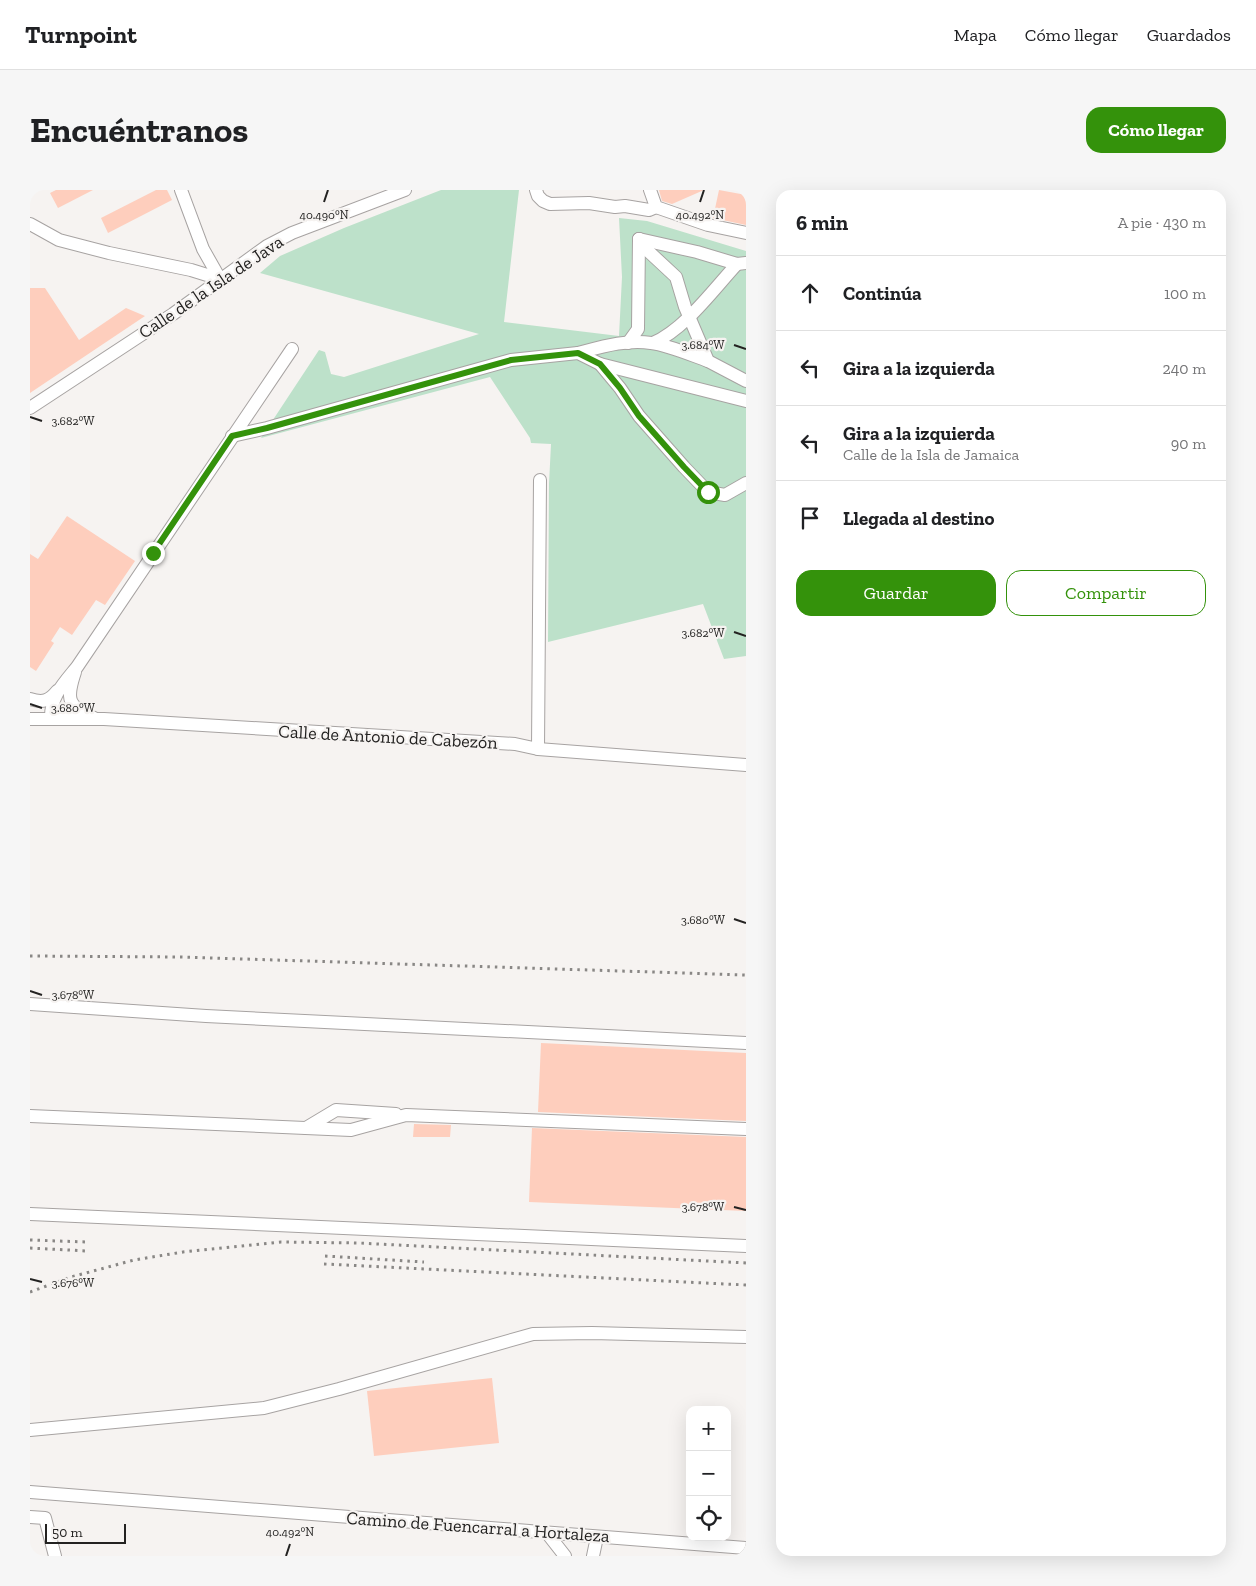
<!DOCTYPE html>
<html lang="es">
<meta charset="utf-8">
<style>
body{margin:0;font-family:"Zilla Slab",serif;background:#f6f6f6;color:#202124}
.controls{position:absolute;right:15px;bottom:15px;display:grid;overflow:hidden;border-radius:10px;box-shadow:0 5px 20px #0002}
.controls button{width:45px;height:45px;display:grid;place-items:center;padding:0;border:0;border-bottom:1px solid #e0e0e0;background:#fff;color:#202124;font:25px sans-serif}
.scale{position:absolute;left:15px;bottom:12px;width:81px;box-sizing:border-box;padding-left:5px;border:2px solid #232221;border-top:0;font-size:14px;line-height:18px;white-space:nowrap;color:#232221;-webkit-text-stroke:4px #f6f3f1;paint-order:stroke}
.stop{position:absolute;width:15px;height:15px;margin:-11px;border:4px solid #34920b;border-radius:50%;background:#fff}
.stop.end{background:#34920b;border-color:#fff;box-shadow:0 1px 5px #0008}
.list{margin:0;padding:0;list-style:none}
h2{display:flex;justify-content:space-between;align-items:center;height:65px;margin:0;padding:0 20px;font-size:21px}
h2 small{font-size:16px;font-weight:400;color:#757577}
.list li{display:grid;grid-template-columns:32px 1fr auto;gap:15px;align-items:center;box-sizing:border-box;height:75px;padding:0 20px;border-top:1px solid #e0e0e0}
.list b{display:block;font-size:19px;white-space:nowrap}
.list p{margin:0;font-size:16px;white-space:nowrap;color:#757577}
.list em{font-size:16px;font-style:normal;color:#757577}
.actions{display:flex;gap:10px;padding:15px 20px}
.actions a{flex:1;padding:11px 0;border:1px solid #34920b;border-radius:15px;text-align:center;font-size:18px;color:#34920b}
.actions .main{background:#34920b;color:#fff}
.icon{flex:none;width:28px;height:28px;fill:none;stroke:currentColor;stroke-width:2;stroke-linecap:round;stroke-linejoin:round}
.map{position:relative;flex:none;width:716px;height:1366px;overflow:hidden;border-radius:15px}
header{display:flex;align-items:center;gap:30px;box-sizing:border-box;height:70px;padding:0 25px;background:#fff;border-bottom:1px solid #e0e0e0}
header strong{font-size:24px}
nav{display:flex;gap:28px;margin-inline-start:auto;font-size:18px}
.intro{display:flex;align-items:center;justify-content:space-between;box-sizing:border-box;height:120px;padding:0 30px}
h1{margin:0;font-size:35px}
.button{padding:12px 22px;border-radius:15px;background:#34920b;color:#fff;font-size:18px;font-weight:700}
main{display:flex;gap:30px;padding:0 30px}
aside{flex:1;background:#fff;border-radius:15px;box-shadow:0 5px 20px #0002}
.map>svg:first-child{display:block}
.green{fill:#bde1ca}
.building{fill:#fecebd}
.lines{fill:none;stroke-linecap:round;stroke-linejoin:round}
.minor-casing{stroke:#a7a3a2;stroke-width:14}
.minor{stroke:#fff;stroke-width:12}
.rail{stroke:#898785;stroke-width:3;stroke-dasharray:2.5 5;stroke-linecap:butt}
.route{stroke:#34920b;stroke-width:6}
.ticks{fill:none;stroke:#232221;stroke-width:2}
.labels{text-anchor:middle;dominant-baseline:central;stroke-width:4.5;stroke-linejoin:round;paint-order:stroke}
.street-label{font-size:18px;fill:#232221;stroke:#f6f3f1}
.ticks-label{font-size:12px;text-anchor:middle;fill:#232221;stroke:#f6f3f1;stroke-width:4.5;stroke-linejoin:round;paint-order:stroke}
</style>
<header>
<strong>Turnpoint</strong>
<nav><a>Mapa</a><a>Cómo llegar</a><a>Guardados</a></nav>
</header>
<div class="intro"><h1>Encuéntranos</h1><a class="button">Cómo llegar</a></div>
<main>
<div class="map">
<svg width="716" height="1366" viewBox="0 0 716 1366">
<rect width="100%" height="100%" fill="#f6f3f1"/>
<!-- green -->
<path class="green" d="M411,0H489L474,132L589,146L592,87L589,28L617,31L716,61V466L694,469L673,414L518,452L519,294L521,254L501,253L500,248L460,187L231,248L289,160L295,162L301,184L314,187L449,144L230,83L250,66L314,38Z"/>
<!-- building -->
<g class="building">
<path d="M26,0H63L28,18L20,3Z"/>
<path d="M126,0H137L142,10L78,43L71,28Z"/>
<path d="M629,0H674L642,14L632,11Z"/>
<path d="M689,0L716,5V35L683,28Z"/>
<path d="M0,98H15L49,150L96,118L115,126L0,203Z"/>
<path d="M37,326L105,371L75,415L66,410L42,445L30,437L21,451L24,453L6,481L0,477V364L8,369Z"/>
<path d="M511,853L716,863V931L508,922Z"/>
<path d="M384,934L421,935L420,947H383Z"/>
<path d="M502,938L716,947V1021L499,1012Z"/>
<path d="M462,1188L469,1253L344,1266L337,1201Z"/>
</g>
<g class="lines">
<!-- minor casing -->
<g class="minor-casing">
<g id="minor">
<path d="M151,0L173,59L190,89"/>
<path d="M506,0L508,6L513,11L520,14L559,13L585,17L595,16L619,20L626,17"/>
<path d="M620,0L626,17L678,35L716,43"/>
<path d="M0,34L29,50L79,63L161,80L190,89"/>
<path d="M609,49L617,60L646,87L655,117L678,171L716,191"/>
<path d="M609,49L667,62L707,74L716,73"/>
<path d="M598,153L608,139L609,49"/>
<path d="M623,153C655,139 683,100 707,74"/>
<path d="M548,163C571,157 597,149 621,153C638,155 661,165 678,171"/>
<path d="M570,174L590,198L609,226L654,277L678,302L695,305L716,293"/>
<path d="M0,218L143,124L237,56L262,43L375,0"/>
<path d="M202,246L237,238L481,170L548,163L570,174L716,211"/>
<path d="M45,482C36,509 37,516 64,528"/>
<path d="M0,509C13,513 19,511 27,501"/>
<path d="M0,529H74L485,554L508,559L716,575"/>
<path d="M21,529C20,507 34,493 47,477L262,159"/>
<path d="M508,559L510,290"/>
<path d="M0,814L176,826L716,853"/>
<path d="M0,926L321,940L376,925L716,939"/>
<path d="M276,938L306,920L366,924"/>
<path d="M0,1024L716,1056"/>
<path d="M0,1240L234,1218L309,1199L503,1144L562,1143L716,1147"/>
<path d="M0,1302L716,1358"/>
<path d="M0,1327L15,1328L25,1366"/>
<path d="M517,1343L535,1366"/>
<path d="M563,1366L567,1347"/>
</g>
</g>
<!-- minor -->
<use href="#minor" class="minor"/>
<!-- rail -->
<g class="rail">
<path d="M0,766L151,767L716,785"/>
<path d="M0,1050L56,1052"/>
<path d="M0,1058L57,1061"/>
<path d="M295,1066L394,1072"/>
<path d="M294,1074L716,1095"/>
<path d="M0,1102L41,1087L104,1070L153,1062L251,1052L329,1053L716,1073"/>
</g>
</g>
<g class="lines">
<!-- route -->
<path class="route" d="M123,363L202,246L237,238L481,170L548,163L570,174L590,198L609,226L654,277L678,302"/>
</g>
<!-- ticks -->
<path class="ticks" d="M294,12L298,0M670,12L674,0M704,155L716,159M0,227L12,231M704,442L716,446M0,514L12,518M704,729L716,733M0,801L12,805M704,1017L716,1020M0,1089L12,1092M256,1366L260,1354"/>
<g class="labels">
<!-- street labels -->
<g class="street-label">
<text transform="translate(181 97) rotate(-34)">Calle de la Isla de Java</text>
<text transform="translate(358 547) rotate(3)">Calle de Antonio de Cabezón</text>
<text transform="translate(448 1337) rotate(4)">Camino de Fuencarral a Hortaleza</text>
</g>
</g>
<g class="ticks-label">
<text x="294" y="29">40.490°N</text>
<text x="670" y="29">40.492°N</text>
<text x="673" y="159">3.684°W</text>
<text x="43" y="235">3.682°W</text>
<text x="673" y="447">3.682°W</text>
<text x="43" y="522">3.680°W</text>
<text x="673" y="734">3.680°W</text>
<text x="43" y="809">3.678°W</text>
<text x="673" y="1021">3.678°W</text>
<text x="43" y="1097">3.676°W</text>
<text x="260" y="1346">40.492°N</text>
</g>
</svg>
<div class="controls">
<button>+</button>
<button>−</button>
<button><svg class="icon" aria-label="locate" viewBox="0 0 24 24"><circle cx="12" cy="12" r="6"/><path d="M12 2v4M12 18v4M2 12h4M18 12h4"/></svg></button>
</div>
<div class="scale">50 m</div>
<div class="stop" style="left:678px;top:302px"></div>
<div class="stop end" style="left:123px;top:363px"></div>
</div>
<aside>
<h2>6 min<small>A pie · 430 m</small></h2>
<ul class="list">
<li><svg class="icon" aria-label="ahead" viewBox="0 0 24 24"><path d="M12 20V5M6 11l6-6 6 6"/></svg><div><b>Continúa</b></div><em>100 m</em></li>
<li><svg class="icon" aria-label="left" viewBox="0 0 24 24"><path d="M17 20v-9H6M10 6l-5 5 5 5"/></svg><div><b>Gira a la izquierda</b></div><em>240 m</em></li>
<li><svg class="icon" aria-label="left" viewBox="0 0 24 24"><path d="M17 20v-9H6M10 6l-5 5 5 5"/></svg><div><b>Gira a la izquierda</b><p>Calle de la Isla de Jamaica</p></div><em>90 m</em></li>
<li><svg class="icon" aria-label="arrive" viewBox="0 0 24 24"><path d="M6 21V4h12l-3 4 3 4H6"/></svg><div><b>Llegada al destino</b></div></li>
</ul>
<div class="actions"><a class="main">Guardar</a><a>Compartir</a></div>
</aside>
</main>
